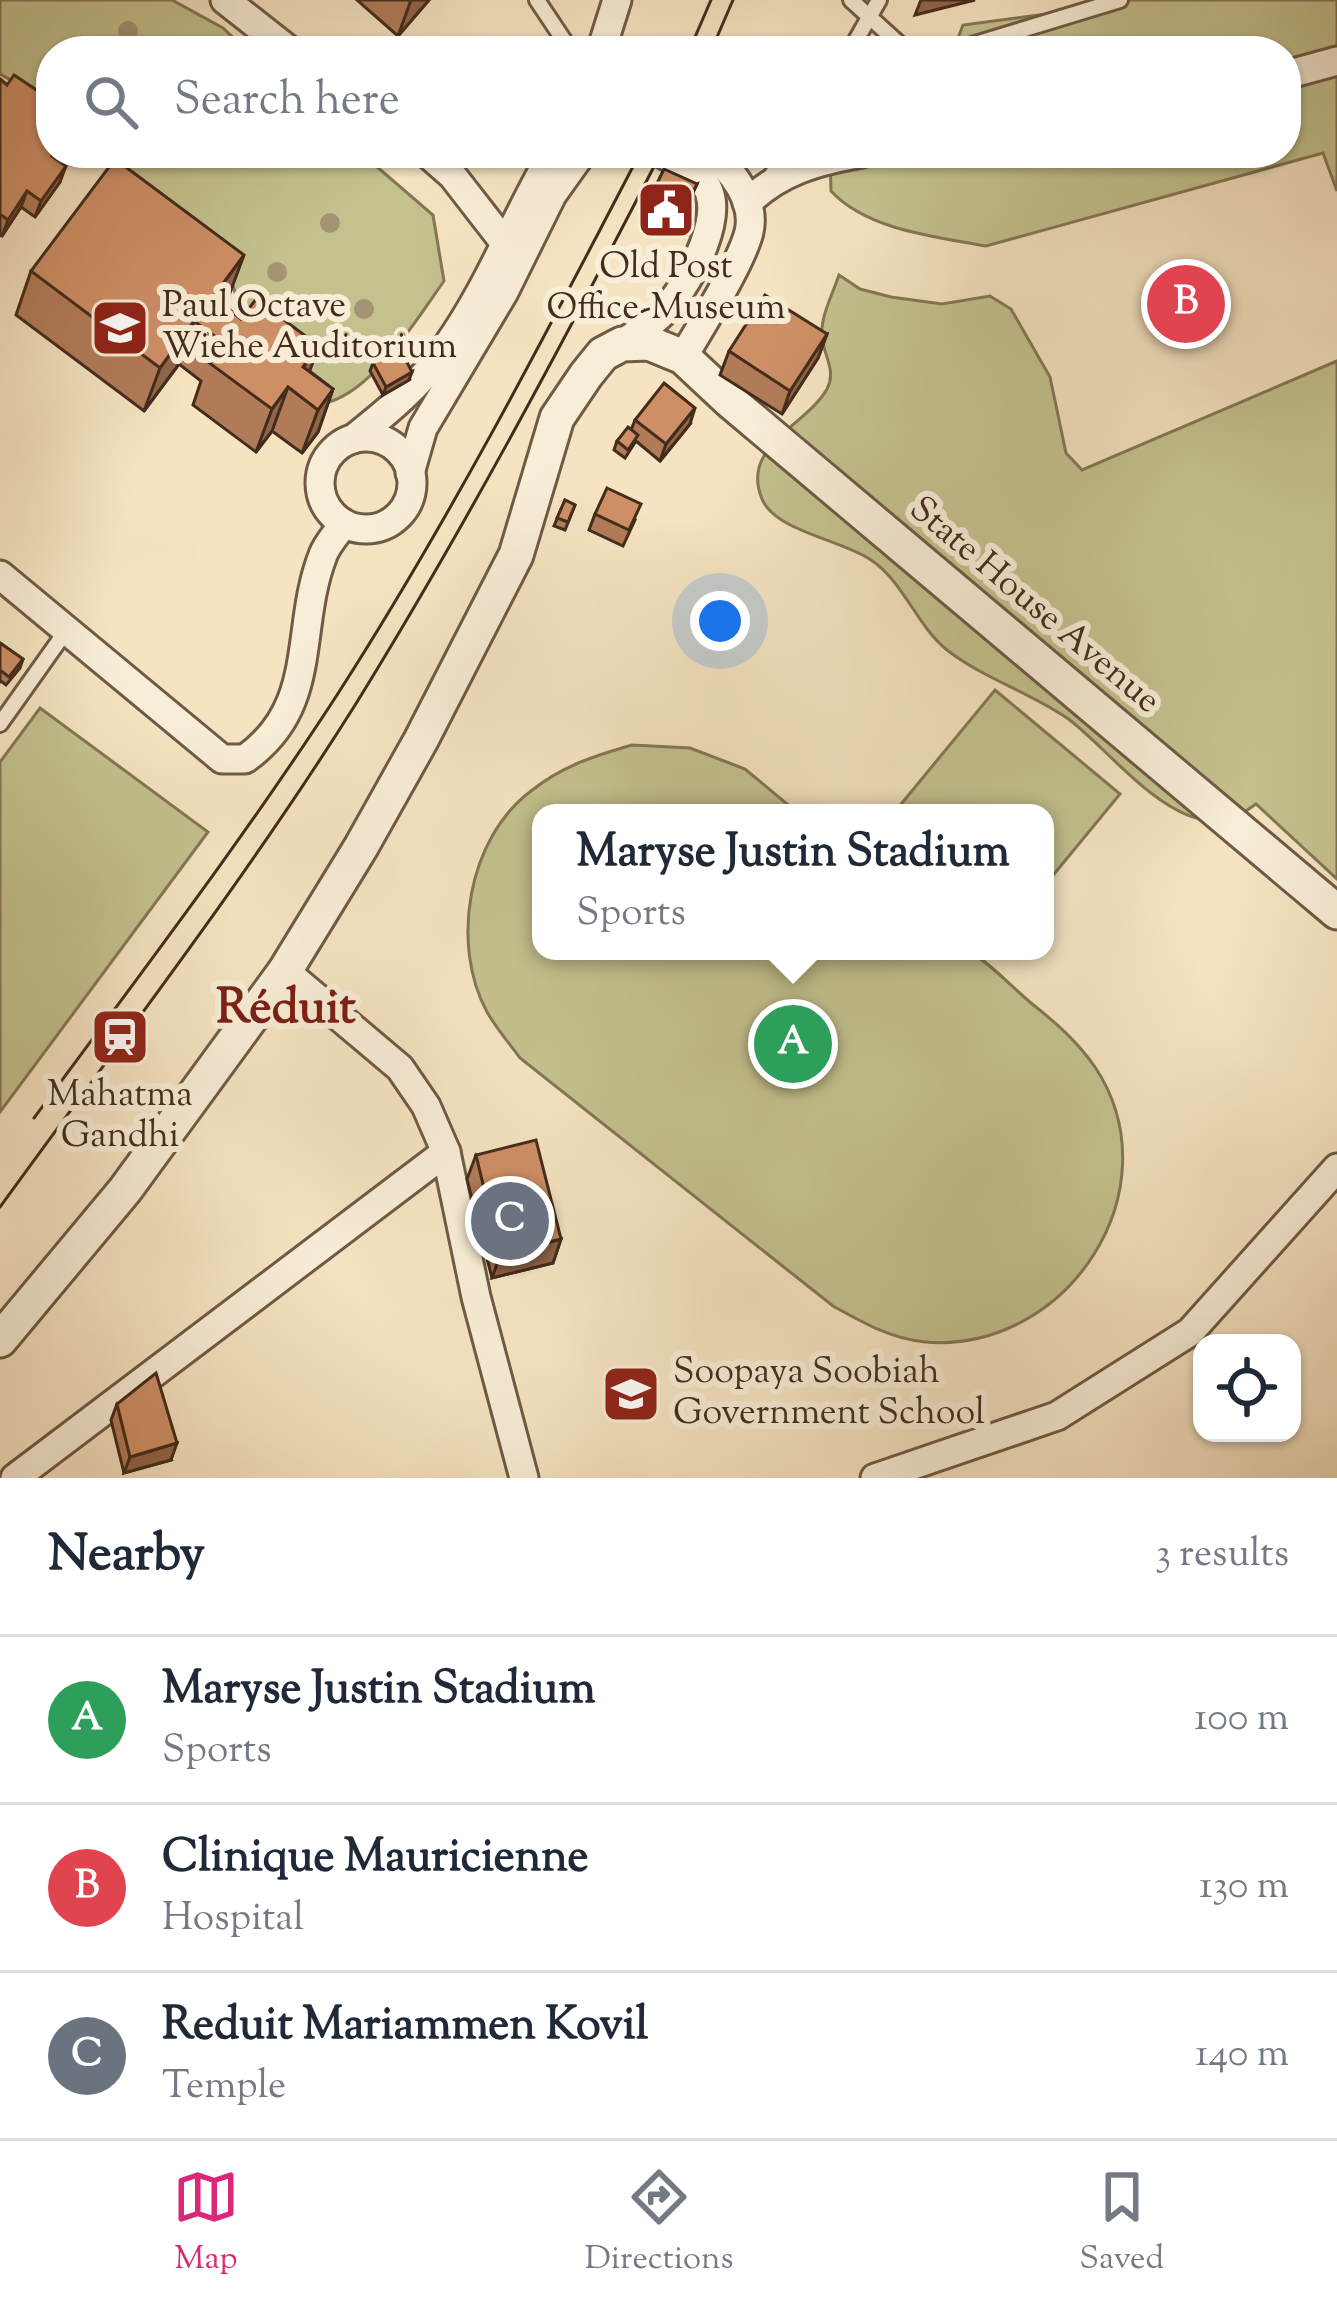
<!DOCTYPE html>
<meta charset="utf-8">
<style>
body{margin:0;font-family:"Sorts Mill Goudy",serif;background:#f6f6f7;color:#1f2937}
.controls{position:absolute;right:36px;bottom:36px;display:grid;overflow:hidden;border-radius:24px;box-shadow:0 3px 9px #0004}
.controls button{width:108px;height:108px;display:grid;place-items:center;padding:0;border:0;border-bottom:3px solid #e0e1e3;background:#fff;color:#1f2937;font:60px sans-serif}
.you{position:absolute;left:720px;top:621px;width:42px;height:42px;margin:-30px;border:9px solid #fff;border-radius:50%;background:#1a73e8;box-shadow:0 0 0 18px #1a73e833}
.badge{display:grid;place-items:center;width:78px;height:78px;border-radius:50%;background:#db2777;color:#fff;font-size:39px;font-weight:700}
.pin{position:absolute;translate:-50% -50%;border:6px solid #fff;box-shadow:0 3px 12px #0006}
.popup{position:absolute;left:532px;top:804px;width:522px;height:156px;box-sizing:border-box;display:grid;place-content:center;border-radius:24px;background:#fff;filter:drop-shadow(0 3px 9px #0005);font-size:39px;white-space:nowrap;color:#747a83}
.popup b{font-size:45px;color:#1f2937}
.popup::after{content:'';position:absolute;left:50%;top:100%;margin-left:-24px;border:24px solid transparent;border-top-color:#fff}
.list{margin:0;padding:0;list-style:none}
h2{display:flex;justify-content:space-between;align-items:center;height:156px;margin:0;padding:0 48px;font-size:51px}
h2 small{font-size:39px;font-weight:400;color:#747a83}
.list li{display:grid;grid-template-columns:78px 1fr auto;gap:36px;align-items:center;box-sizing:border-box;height:168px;padding:0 48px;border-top:3px solid #e0e1e3}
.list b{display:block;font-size:45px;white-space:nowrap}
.list p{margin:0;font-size:39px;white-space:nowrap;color:#747a83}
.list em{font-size:39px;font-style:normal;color:#747a83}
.icon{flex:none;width:66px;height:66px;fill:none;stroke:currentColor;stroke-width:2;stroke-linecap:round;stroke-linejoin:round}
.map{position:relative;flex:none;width:1337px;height:1478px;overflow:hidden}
.search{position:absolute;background:#fff;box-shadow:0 3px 9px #0004;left:36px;right:36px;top:36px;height:132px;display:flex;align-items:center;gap:30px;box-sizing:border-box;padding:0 42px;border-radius:48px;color:#747a83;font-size:45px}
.sheet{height:660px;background:#fff}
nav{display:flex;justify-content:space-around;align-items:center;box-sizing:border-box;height:168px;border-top:3px solid #e0e1e3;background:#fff;font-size:33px;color:#747a83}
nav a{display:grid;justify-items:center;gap:6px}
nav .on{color:#db2777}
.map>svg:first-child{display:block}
.green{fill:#c3c18e;stroke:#847655;stroke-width:3}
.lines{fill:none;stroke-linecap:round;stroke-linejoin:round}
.service-casing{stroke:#705a45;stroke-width:20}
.minor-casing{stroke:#705a45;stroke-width:33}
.tertiary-casing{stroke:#705a45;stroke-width:39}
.service{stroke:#f8edd7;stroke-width:14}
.minor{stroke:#f8edd7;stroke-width:27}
.tertiary{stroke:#f8edd7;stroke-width:33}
.tram{stroke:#442c1c;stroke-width:3}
.tree{fill:#a59376}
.wall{fill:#b17b58;stroke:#442c1c;stroke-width:3}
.shaded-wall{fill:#906447;stroke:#442c1c;stroke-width:3}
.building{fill:#ce8f66;stroke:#442c1c;stroke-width:3}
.labels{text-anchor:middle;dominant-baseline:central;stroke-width:12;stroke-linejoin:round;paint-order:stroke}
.poi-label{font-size:36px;fill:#442c1c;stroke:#f8edd7}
.street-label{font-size:36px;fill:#442c1c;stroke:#f8edd7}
.district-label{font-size:48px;font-weight:bold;fill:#7a1f14;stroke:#f8edd7}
</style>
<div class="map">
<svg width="1337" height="1478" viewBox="0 0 1337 1478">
<rect width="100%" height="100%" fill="#f5e3c1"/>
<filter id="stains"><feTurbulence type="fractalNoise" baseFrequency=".00167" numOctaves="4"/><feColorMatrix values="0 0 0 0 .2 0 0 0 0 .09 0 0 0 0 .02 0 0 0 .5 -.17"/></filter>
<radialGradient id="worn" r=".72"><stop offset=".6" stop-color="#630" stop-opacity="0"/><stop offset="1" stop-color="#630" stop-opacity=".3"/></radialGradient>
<!-- green -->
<g class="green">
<path d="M0,0H172L223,28L247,51H51V111L27,89L0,74Z"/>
<path d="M1104,0H1337V191L1323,153L986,246C936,237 867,230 831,191L830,153H1286V51H953L963,25L1069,11Z"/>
<path d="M97,153H361L433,215L444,281C417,319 375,388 329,402L266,351L243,321L230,275Z"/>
<path d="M839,275L860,289L891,297L942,304L990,296L1011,309L1050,377L1066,453L1082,470L1337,361V879L1256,804C1249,809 1241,815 1233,818C1174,839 1108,747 1067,718C1029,692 983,678 947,650C917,626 903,581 871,560C842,540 775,531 762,499C740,446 806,426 827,389C837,370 823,355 822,336C820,318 833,293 839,275Z"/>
<path d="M995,690L1120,794L1045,885V813H902L897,809Z"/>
<path d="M40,708L208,832L0,1112V762Z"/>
<path d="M632,745L690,748L745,769L798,813H541V951C650,951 759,951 868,951C888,951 952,946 968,951C985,958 1015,990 1031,1003C1055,1022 1077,1041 1095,1067C1176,1189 1067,1354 925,1342C891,1339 862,1322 833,1306L520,1058C509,1043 496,1028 487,1012C450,944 468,838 531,791C562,766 594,756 632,745Z"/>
</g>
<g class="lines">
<!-- service casing -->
<g class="service-casing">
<g id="service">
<path d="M537,0L571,51"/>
<path d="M851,0L907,51"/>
<path d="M850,51L879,0"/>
<path d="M952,51L1120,0"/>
<path d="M771,176L786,153"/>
<path d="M0,724L66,631"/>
</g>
</g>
<!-- minor casing -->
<g class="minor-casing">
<g id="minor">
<path d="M225,0L290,51"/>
<path d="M601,51L617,0"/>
<path d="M1286,75L1337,61"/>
<path d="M427,153L452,175L504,242"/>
<path d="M747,203C780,171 817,161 862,153"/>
<path d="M622,344C637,333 655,322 667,308C690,281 731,209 701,179C690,168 674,160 661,153"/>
<path d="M683,357C701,326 741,264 749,232C756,202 732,167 707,153"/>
<circle cx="366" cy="483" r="46"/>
<path d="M353,439C387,412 420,385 445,349C489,288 515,217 553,153"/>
<path d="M410,473L423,428L504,292L552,195L582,153"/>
<path d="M0,575L222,759H245C320,706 294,629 323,555C327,544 337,534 343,524"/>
<path d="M285,971L400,1068L426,1106L446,1152L476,1297L524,1478"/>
<path d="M15,1478L446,1152"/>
<path d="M875,1478L1057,1416L1190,1332L1337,1168"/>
</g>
</g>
<!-- tertiary casing -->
<g class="tertiary-casing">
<path id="tertiary" d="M0,1340L125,1190L285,971L361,847L421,740L516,555L557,418L586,375L603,354L622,344L649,343L683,357L730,401L1337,912"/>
</g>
<!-- service -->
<use href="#service" class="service"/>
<!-- minor -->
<use href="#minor" class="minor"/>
<!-- tertiary -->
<use href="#tertiary" class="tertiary"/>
<!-- tram -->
<g class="tram">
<path d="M689,51L711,0"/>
<path d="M711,51L733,0"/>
<path d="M34,1118C137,978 243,840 337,695C449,521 545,336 640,153"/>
<path d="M0,1207C121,1040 248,876 357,702C467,524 565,339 661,153"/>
</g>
</g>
<!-- trees -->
<g class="tree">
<circle cx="128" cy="31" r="10"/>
<circle cx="330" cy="223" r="10"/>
<circle cx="277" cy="272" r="10"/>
<circle cx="364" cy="309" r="10"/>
</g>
<!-- wall -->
<g class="wall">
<path d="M357,0H429L398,36Z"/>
<path d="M0,79L43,116L51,153H60L56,159L60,182L35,217L21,207L2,236L0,235Z"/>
<path d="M697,184L673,236L642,219L648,202Z"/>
<path d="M31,271L228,298L223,305L333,389L318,432L302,453L272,431L256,452L193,405L201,381L179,364L144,411L16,315Z"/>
<path d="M827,334L818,358L782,414L720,375L729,351Z"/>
<path d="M373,363L409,380L383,395L370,371Z"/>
<path d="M635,420L690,424L660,461L636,441L625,458L614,450L617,441L631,430Z"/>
<path d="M565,500L575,505L565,530L554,526Z"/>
<path d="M595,514L635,520L623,546L589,530Z"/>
<path d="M0,643L23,659L20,668L6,685L1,681L0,682Z"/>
<path d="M476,1155L561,1239L553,1263L492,1278L467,1179Z"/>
<path d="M117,1404L171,1460L124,1473L111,1420Z"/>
</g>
<!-- shaded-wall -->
<g class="shaded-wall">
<path d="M411,0H429L398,36Z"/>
<path d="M921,0H975L915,15Z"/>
<path d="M66,166L60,182L35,217L41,201Z"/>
<path d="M27,191L21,207L2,236L8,220Z"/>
<path d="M244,255L228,298L205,329L213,297Z"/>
<path d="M194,321L179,364L144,411L160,368Z"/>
<path d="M827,334L818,358L782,414L790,391Z"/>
<path d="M319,346L303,389V367Z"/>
<path d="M412,372L409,380L383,395L386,387Z"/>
<path d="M288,387L272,431L256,452L272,409Z"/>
<path d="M333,389L318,432L302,453L318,410Z"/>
<path d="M695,408L690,424L660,461L666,444Z"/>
<path d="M561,1239L553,1263L492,1278L500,1255Z"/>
<path d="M177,1443L171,1460L124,1473L130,1457Z"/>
</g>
<!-- building -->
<g class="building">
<path d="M14,75L50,99L39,114L51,122V153H55L52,156L66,166L41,201L27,191L8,220L0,214V79L7,85Z"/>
<path d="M115,159L244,255L213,297L241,319L256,299L319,346L303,367L333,389L318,410L288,387L272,409L208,362L223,342L194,321L160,368L31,271Z"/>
<path d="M664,169L697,184L679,220L648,202Z"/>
<path d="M765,295L827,334L790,391L729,351Z"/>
<path d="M400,349L412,372L386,387L373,363Z"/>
<path d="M664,383L695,408L666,444L635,420Z"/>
<path d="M628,427L638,435L628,450L617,441Z"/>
<path d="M607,488L641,504L629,530L595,514Z"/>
<path d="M565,500L575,505L568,522L557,518Z"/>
<path d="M0,643L23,659L9,677L0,670Z"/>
<path d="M536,1140L561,1239L500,1255L476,1155Z"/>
<path d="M156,1373L177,1443L130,1457L117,1404Z"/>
</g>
<!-- icons -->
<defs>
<g id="civic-square" transform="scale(3)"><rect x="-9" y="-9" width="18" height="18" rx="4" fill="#8f2418" stroke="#f8edd7"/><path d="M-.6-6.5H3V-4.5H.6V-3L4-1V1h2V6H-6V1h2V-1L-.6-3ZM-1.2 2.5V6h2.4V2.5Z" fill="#fff"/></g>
<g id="university-square" transform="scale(3)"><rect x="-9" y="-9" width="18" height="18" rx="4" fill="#8f2418" stroke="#f8edd7"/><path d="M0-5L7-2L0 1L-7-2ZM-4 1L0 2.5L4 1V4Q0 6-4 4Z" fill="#fff"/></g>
<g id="station-square" transform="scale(3)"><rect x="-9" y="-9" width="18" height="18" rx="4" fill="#8f2418" stroke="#f8edd7"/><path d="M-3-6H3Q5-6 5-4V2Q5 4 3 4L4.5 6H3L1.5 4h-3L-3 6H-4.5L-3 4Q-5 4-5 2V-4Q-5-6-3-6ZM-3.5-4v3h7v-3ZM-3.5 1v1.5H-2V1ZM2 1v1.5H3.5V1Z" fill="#fff"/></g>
<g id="school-square" transform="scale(3)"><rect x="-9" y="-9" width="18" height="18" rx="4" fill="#8f2418" stroke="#f8edd7"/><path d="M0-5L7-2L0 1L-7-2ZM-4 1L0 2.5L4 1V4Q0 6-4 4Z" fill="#fff"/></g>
</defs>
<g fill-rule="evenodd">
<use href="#civic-square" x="666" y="210"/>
<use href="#university-square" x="120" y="328"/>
<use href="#station-square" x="120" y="1037"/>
<use href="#school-square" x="631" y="1394"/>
</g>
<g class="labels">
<!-- poi labels -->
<g class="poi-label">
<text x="666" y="268">Old Post<tspan x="666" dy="41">Office-Museum</tspan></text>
<text x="162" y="307" text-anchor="start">Paul Octave<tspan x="162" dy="41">Wiehe Auditorium</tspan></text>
<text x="120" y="1096">Mahatma<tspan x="120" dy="41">Gandhi</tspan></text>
<text x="673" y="1373" text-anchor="start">Soopaya Soobiah<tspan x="673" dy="41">Government School</tspan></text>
</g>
<!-- street labels -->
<g class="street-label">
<text transform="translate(1034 606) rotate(40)">State House Avenue</text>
</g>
<!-- district labels -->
<g class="district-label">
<text x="286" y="1010">Réduit</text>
</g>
</g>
<rect width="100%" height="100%" filter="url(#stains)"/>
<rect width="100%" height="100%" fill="url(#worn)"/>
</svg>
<div class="controls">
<button><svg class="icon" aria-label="locate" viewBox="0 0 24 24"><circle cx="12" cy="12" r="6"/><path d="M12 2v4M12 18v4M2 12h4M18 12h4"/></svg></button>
</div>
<div class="you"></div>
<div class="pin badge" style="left:793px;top:1044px;background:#2e9e5b">A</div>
<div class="popup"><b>Maryse Justin Stadium</b>Sports</div>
<div class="pin badge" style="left:1186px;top:304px;background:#e0444e">B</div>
<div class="pin badge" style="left:510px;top:1221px;background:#6b7280">C</div>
<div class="search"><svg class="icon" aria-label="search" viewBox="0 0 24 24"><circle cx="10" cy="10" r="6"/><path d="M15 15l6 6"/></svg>Search here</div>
</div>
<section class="sheet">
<h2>Nearby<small>3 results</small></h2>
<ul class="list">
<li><span class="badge" style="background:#2e9e5b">A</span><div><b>Maryse Justin Stadium</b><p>Sports</p></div><em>100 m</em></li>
<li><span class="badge" style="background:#e0444e">B</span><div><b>Clinique Mauricienne</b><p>Hospital</p></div><em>130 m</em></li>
<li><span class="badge" style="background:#6b7280">C</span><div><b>Reduit Mariammen Kovil</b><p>Temple</p></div><em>140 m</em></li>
</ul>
</section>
<nav>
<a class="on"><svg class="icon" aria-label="map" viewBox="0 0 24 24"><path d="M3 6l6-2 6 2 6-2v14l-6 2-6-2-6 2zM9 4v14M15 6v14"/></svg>Map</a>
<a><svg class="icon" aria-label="directions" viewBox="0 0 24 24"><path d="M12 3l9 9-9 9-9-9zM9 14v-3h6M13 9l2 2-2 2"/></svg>Directions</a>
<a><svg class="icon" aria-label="saved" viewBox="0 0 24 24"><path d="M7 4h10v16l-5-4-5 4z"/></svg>Saved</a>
</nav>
